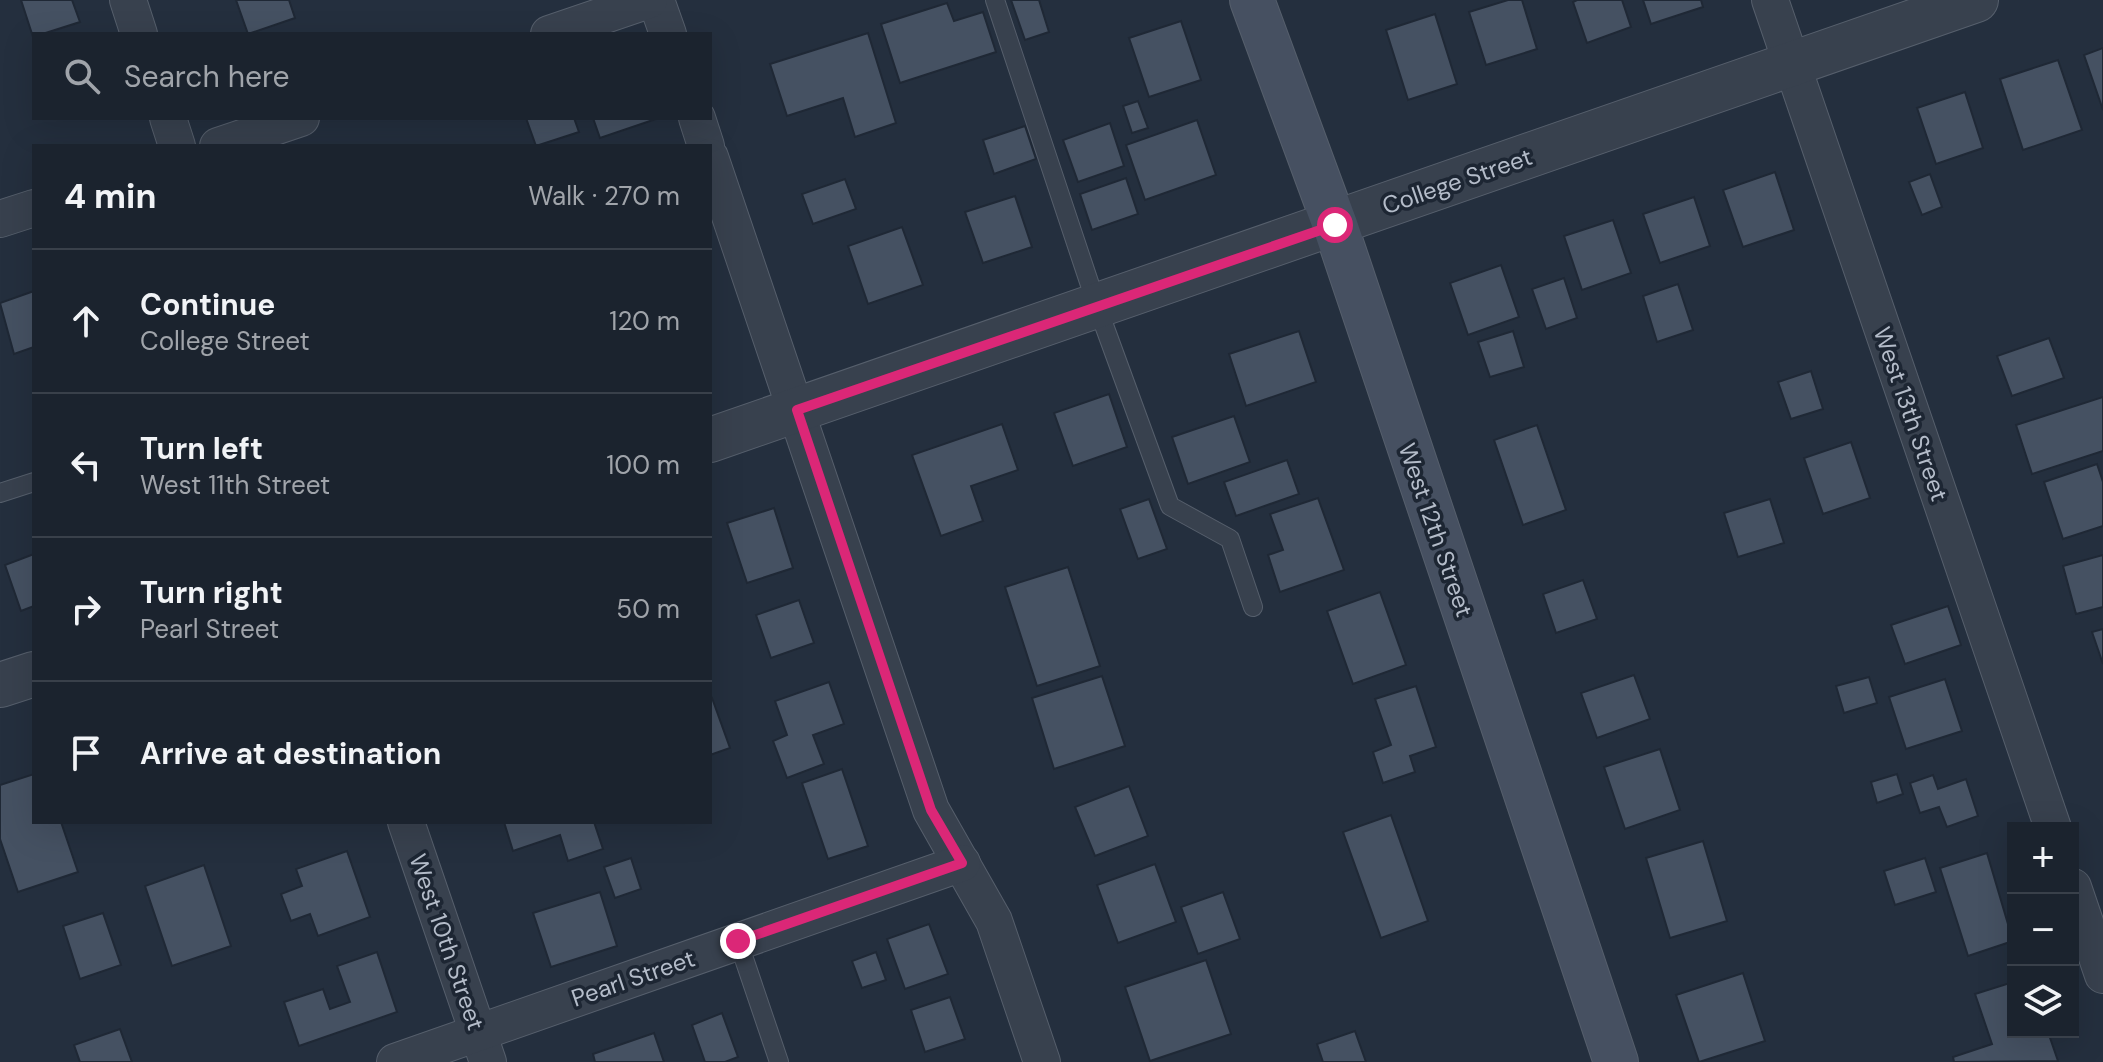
<!DOCTYPE html>
<meta charset="utf-8">
<style>
body{margin:0;font-family:"DM Sans",sans-serif;background:#282f3a;color:#f1f3f6}
.controls{position:absolute;right:24px;bottom:24px;display:grid;overflow:hidden;border-radius:0px;box-shadow:0 8px 32px #0002}
.controls button{width:72px;height:72px;display:grid;place-items:center;padding:0;border:0;border-bottom:2px solid #39404a;background:#1b232e;color:#f1f3f6;font:40px sans-serif}
.stop{position:absolute;width:24px;height:24px;margin:-18px;border:6px solid #db2777;border-radius:50%;background:#fff}
.stop.end{background:#db2777;border-color:#fff;box-shadow:0 2px 8px #0008}
.list{margin:0;padding:0;list-style:none}
h2{display:flex;justify-content:space-between;align-items:center;height:104px;margin:0;padding:0 32px;font-size:34px}
h2 small{font-size:26px;font-weight:400;color:#a0a4aa}
.list li{display:grid;grid-template-columns:52px 1fr auto;gap:24px;align-items:center;box-sizing:border-box;height:144px;padding:0 32px;border-top:2px solid #39404a}
.list b{display:block;font-size:30px;white-space:nowrap}
.list p{margin:0;font-size:26px;white-space:nowrap;color:#a0a4aa}
.list em{font-size:26px;font-style:normal;color:#a0a4aa}
.icon{flex:none;width:44px;height:44px;fill:none;stroke:currentColor;stroke-width:2;stroke-linecap:round;stroke-linejoin:round}
.map{position:relative;flex:none;width:2103px;height:1062px;overflow:hidden}
.search{position:absolute;background:#1b232e;box-shadow:0 8px 32px #0002;left:32px;top:32px;width:680px;height:88px;display:flex;align-items:center;gap:20px;box-sizing:border-box;padding:0 28px;border-radius:0px;color:#a0a4aa;font-size:30px}
.panel{position:absolute;background:#1b232e;box-shadow:0 8px 32px #0002;left:32px;top:144px;width:680px;height:680px;border-radius:0px}
.map>svg:first-child{display:block}
.building{fill:#455162;stroke:#1f2835;stroke-width:2}
.lines{fill:none;stroke-linecap:round;stroke-linejoin:round}
.service-casing{stroke:#565f6c;stroke-width:20}
.minor-casing{stroke:#565f6c;stroke-width:38}
.tertiary-casing{stroke:#565f6c;stroke-width:46}
.secondary-casing{stroke:#565f6c;stroke-width:46}
.service{stroke:#38414e;stroke-width:18}
.minor{stroke:#38414e;stroke-width:36}
.tertiary{stroke:#38414e;stroke-width:44}
.secondary{stroke:#465061;stroke-width:44}
.route{stroke:#db2777;stroke-width:10}
.labels{text-anchor:middle;dominant-baseline:central;stroke-width:7;stroke-linejoin:round;paint-order:stroke}
.street-label{font-size:24px;fill:#b4bcc9;stroke:#1d2633}
</style>
<div class="map">
<svg width="2103" height="1062" viewBox="0 0 2103 1062">
<rect width="100%" height="100%" fill="#242f3e"/>
<!-- building -->
<g class="building">
<path d="M21,0H72L80,22L33,37Z"/>
<path d="M236,0H289L295,18L248,34Z"/>
<path d="M1011,0H1039L1049,32L1025,40Z"/>
<path d="M1508,0H1522L1537,49L1486,65L1469,12Z"/>
<path d="M1577,0H1622L1631,27L1587,43L1573,2Z"/>
<path d="M1643,0H1701L1703,7L1651,24Z"/>
<path d="M947,3L954,21L983,12L996,52L900,83L881,24Z"/>
<path d="M1435,14L1457,84L1408,100L1386,30Z"/>
<path d="M1181,21L1201,80L1149,97L1129,38Z"/>
<path d="M868,33L896,123L855,137L843,98L787,116L770,64Z"/>
<path d="M2103,48V110L2084,55Z"/>
<path d="M2058,60L2082,130L2023,150L2000,79Z"/>
<path d="M1965,92L1983,148L1936,164L1917,108Z"/>
<path d="M1138,101L1148,128L1132,133L1123,106Z"/>
<path d="M526,118H574L579,132L536,146Z"/>
<path d="M593,118H656V119L600,138Z"/>
<path d="M1197,120L1216,175L1145,200L1126,145Z"/>
<path d="M1110,123L1124,166L1078,182L1063,140Z"/>
<path d="M1025,126L1036,159L994,174L983,140Z"/>
<path d="M1775,172L1794,230L1743,247L1723,190Z"/>
<path d="M1930,174L1942,207L1922,215L1909,182Z"/>
<path d="M1126,178L1138,214L1092,230L1080,194Z"/>
<path d="M845,179L856,209L813,224L802,194Z"/>
<path d="M1015,196L1032,247L983,263L965,212Z"/>
<path d="M1694,197L1710,246L1660,263L1643,214Z"/>
<path d="M1613,220L1631,273L1582,290L1564,236Z"/>
<path d="M902,227L923,285L868,304L848,246Z"/>
<path d="M1501,265L1519,317L1468,335L1450,283Z"/>
<path d="M1564,278L1577,318L1546,329L1532,289Z"/>
<path d="M1678,284L1693,330L1657,342L1643,296Z"/>
<path d="M34,291V347L14,354L0,303Z"/>
<path d="M1299,331L1316,382L1246,406L1229,354Z"/>
<path d="M1513,331L1524,367L1490,377L1478,342Z"/>
<path d="M2049,338L2064,378L2012,396L1997,356Z"/>
<path d="M1811,371L1823,409L1791,419L1778,382Z"/>
<path d="M1109,394L1127,447L1073,466L1054,413Z"/>
<path d="M2103,397V451L2032,474L2016,425Z"/>
<path d="M1234,416L1250,462L1188,484L1172,437Z"/>
<path d="M1002,424L1018,470L971,486L983,521L941,536L912,455Z"/>
<path d="M1537,425L1566,510L1523,525L1494,440Z"/>
<path d="M1851,442L1870,498L1823,514L1804,458Z"/>
<path d="M1287,460L1299,494L1236,516L1224,482Z"/>
<path d="M2097,464L2103,482V526L2063,539L2044,482Z"/>
<path d="M1318,498L1344,570L1280,592L1268,555L1283,550L1270,514Z"/>
<path d="M1149,499L1167,549L1138,559L1120,509Z"/>
<path d="M1770,499L1784,543L1738,557L1724,513Z"/>
<path d="M774,508L793,568L747,583L727,523Z"/>
<path d="M34,554V606L21,611L5,565Z"/>
<path d="M2103,555V607L2076,614L2063,566Z"/>
<path d="M1068,567L1100,666L1037,686L1005,587Z"/>
<path d="M1583,580L1597,619L1556,633L1543,594Z"/>
<path d="M1380,592L1406,665L1353,684L1327,611Z"/>
<path d="M799,600L814,643L771,658L756,615Z"/>
<path d="M1948,606L1961,645L1905,664L1891,625Z"/>
<path d="M2103,629V664L2092,632Z"/>
<path d="M1634,675L1650,719L1597,738L1581,693Z"/>
<path d="M1102,676L1125,746L1054,769L1032,698Z"/>
<path d="M1869,677L1877,703L1844,713L1836,686Z"/>
<path d="M1945,679L1962,731L1906,749L1889,697Z"/>
<path d="M829,682L844,724L813,735L824,764L787,778L773,741L787,735L775,701Z"/>
<path d="M1416,686L1436,747L1410,756L1415,772L1383,783L1373,752L1391,745L1375,699Z"/>
<path d="M712,698L730,748L710,755V699Z"/>
<path d="M1660,749L1680,810L1625,829L1604,767Z"/>
<path d="M842,769L868,846L828,859L802,783Z"/>
<path d="M34,774V822H61L78,872L18,892L0,839V785Z"/>
<path d="M1897,774L1903,794L1877,803L1871,782Z"/>
<path d="M1933,775L1938,789L1966,779L1978,816L1947,827L1939,807L1920,813L1910,783Z"/>
<path d="M1129,786L1148,836L1095,856L1075,807Z"/>
<path d="M1391,815L1428,921L1381,938L1343,832Z"/>
<path d="M504,822H594L603,849L568,861L560,835L513,851Z"/>
<path d="M1703,841L1727,921L1670,938L1646,858Z"/>
<path d="M347,851L370,917L318,936L310,914L291,921L281,894L302,886L296,869Z"/>
<path d="M1987,853L2013,941L1968,956L1940,868Z"/>
<path d="M631,858L641,889L615,898L604,867Z"/>
<path d="M1925,858L1936,892L1895,905L1884,871Z"/>
<path d="M1155,864L1176,922L1118,943L1097,885Z"/>
<path d="M204,865L231,946L172,966L145,886Z"/>
<path d="M600,892L617,946L551,967L533,913Z"/>
<path d="M1223,892L1240,939L1198,954L1181,907Z"/>
<path d="M103,913L121,965L80,979L63,926Z"/>
<path d="M929,924L948,974L905,989L887,939Z"/>
<path d="M377,952L397,1012L299,1046L284,1002L323,989L330,1009L350,1002L337,966Z"/>
<path d="M876,952L886,980L862,988L852,961Z"/>
<path d="M1206,960L1231,1034L1150,1061L1125,987Z"/>
<path d="M1743,973L1765,1041L1699,1062L1676,995Z"/>
<path d="M2013,982V1032H2048L2058,1061L1954,1062L1953,1057L1992,1044L1975,994Z"/>
<path d="M950,997L965,1039L925,1052L911,1010Z"/>
<path d="M722,1013L738,1057L725,1062H705L692,1025Z"/>
<path d="M120,1029L132,1062H80L74,1045Z"/>
<path d="M1355,1031L1366,1062H1323L1317,1044Z"/>
<path d="M654,1033L664,1062H595L593,1054Z"/>
</g>
<g class="lines">
<!-- service casing -->
<g class="service-casing">
<g id="service">
<path d="M995,0L1097,306L1170,506L1230,539L1253,607"/>
<path d="M0,493L34,482"/>
<path d="M738,941L779,1062"/>
</g>
</g>
<!-- minor casing -->
<g class="minor-casing">
<g id="minor">
<path d="M128,0L139,34"/>
<path d="M656,0L668,34"/>
<path d="M1770,0L2053,828"/>
<path d="M549,34L649,0"/>
<path d="M168,118L177,146"/>
<path d="M697,118L706,146"/>
<path d="M218,146L301,118"/>
<path d="M710,157L931,810L994,921L1042,1062"/>
<path d="M0,219L34,208"/>
<path d="M406,822L488,1062"/>
<path d="M2073,887L2103,975"/>
<path d="M395,1062L962,863"/>
</g>
</g>
<!-- tertiary casing -->
<g class="tertiary-casing">
<g id="tertiary">
<path d="M710,440L1976,0"/>
<path d="M0,685L34,674"/>
</g>
</g>
<!-- secondary casing -->
<g class="secondary-casing">
<path id="secondary" d="M1252,0L1335,225L1616,1062"/>
</g>
<!-- service -->
<use href="#service" class="service"/>
<!-- minor -->
<use href="#minor" class="minor"/>
<!-- tertiary -->
<use href="#tertiary" class="tertiary"/>
<!-- secondary -->
<use href="#secondary" class="secondary"/>
</g>
<g class="lines">
<!-- route -->
<path class="route" d="M738,941L962,863L931,810L797,410L1335,225"/>
</g>
<g class="labels">
<!-- street labels -->
<g class="street-label">
<text transform="translate(1457 181) rotate(-19)">College Street</text>
<text transform="translate(1911 414) rotate(71)">West 13th Street</text>
<text transform="translate(1436 530) rotate(71)">West 12th Street</text>
<text transform="translate(447 942) rotate(71)">West 10th Street</text>
<text transform="translate(633 978) rotate(-19)">Pearl Street</text>
</g>
</g>
</svg>
<div class="controls">
<button>+</button>
<button>−</button>
<button><svg class="icon" aria-label="layers" viewBox="0 0 24 24"><path d="M12 4l9 5-9 5-9-5zM3 14l9 5 9-5"/></svg></button>
</div>
<div class="stop" style="left:1335px;top:225px"></div>
<div class="stop end" style="left:738px;top:941px"></div>
<div class="search"><svg class="icon" aria-label="search" viewBox="0 0 24 24"><circle cx="10" cy="10" r="6"/><path d="M15 15l6 6"/></svg>Search here</div>
<section class="panel">
<h2>4 min<small>Walk · 270 m</small></h2>
<ul class="list">
<li><svg class="icon" aria-label="ahead" viewBox="0 0 24 24"><path d="M12 20V5M6 11l6-6 6 6"/></svg><div><b>Continue</b><p>College Street</p></div><em>120 m</em></li>
<li><svg class="icon" aria-label="left" viewBox="0 0 24 24"><path d="M17 20v-9H6M10 6l-5 5 5 5"/></svg><div><b>Turn left</b><p>West 11th Street</p></div><em>100 m</em></li>
<li><svg class="icon" aria-label="right" viewBox="0 0 24 24"><path d="M7 20v-9h11M14 6l5 5-5 5"/></svg><div><b>Turn right</b><p>Pearl Street</p></div><em>50 m</em></li>
<li><svg class="icon" aria-label="arrive" viewBox="0 0 24 24"><path d="M6 21V4h12l-3 4 3 4H6"/></svg><div><b>Arrive at destination</b></div></li>
</ul>
</section>
</div>
